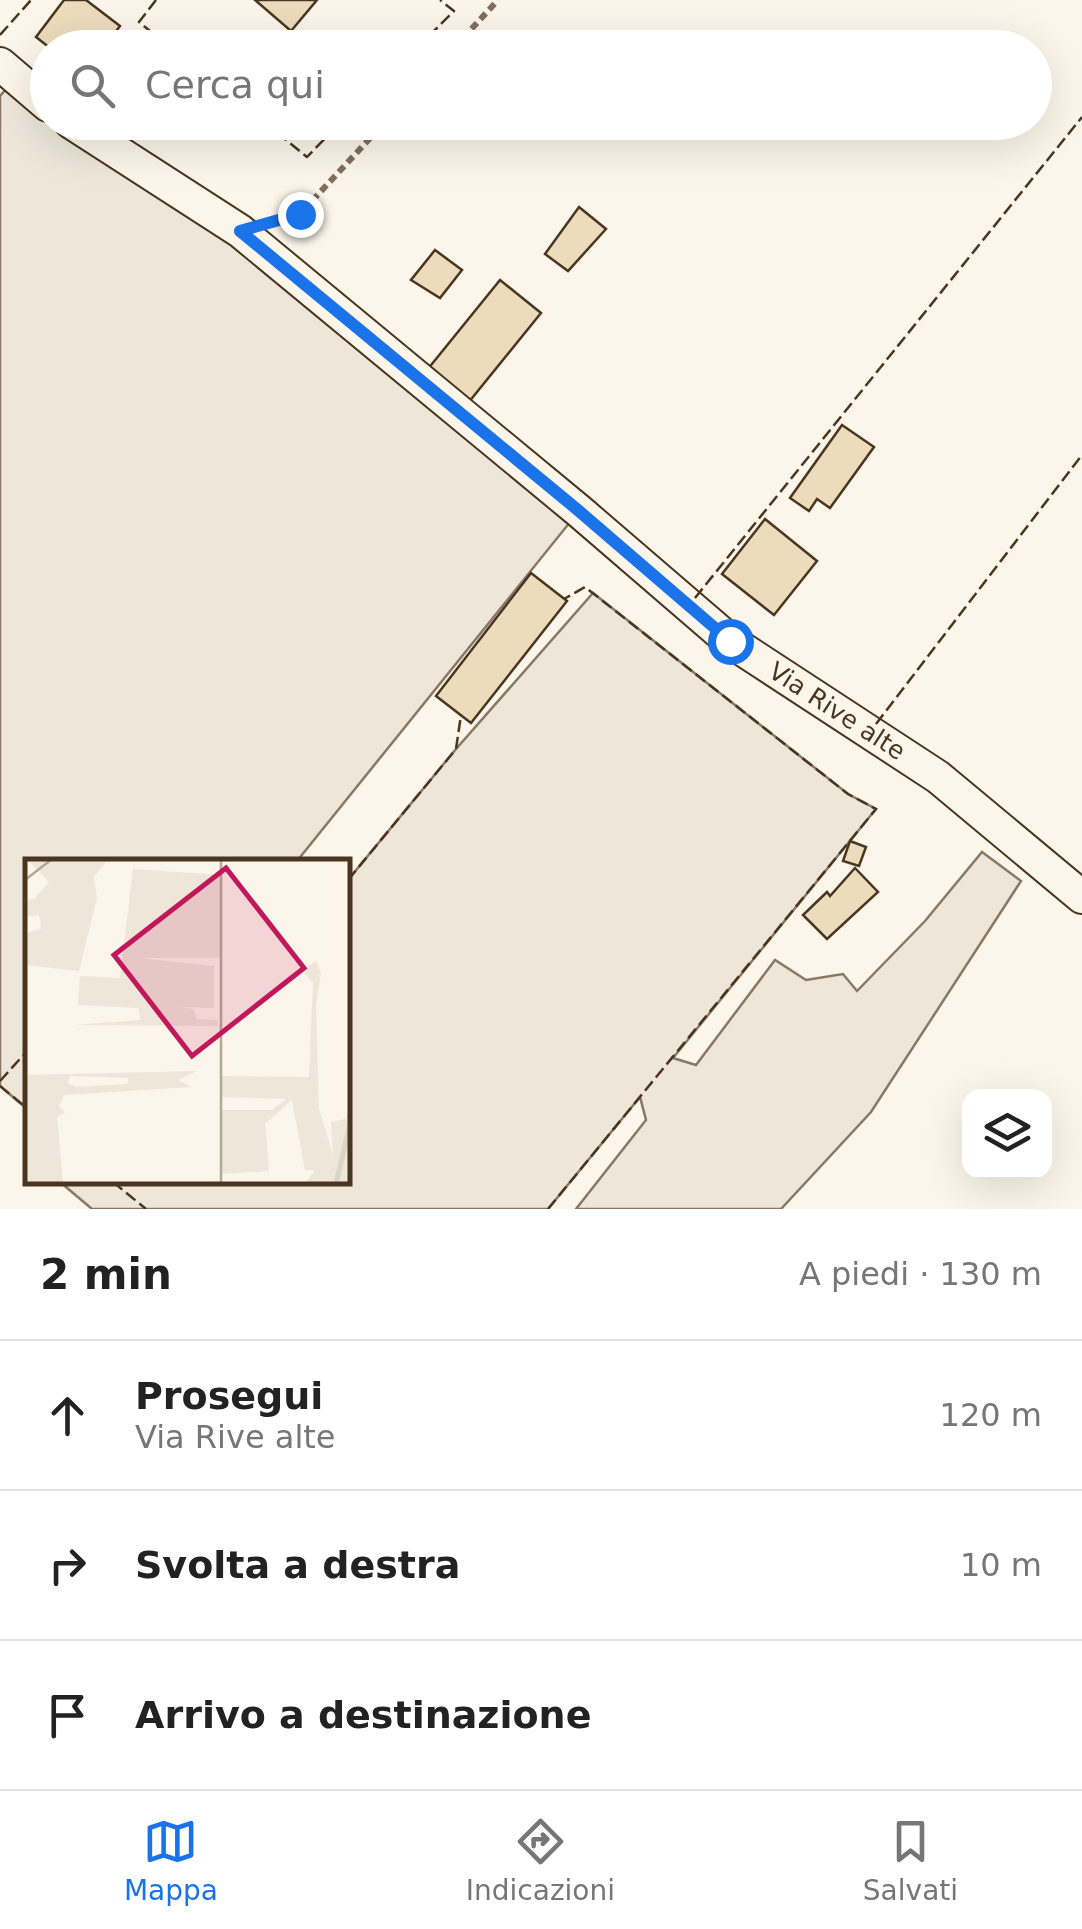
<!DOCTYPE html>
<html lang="it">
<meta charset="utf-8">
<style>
body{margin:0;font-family:"DejaVu Sans",sans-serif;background:#f6f6f6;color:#222}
.controls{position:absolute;right:30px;bottom:30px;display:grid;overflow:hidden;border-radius:20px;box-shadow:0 10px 40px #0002}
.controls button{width:90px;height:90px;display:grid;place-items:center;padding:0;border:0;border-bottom:2px solid #e0e0e0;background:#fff;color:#222;font:50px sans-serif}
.stop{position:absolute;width:30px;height:30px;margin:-22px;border:8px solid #1a73e8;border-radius:50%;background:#fff}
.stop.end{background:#1a73e8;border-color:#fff;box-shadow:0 2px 10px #0008}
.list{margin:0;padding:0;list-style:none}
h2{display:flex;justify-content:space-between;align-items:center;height:130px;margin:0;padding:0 40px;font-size:42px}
h2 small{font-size:32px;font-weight:400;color:#767676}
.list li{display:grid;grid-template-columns:65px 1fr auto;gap:30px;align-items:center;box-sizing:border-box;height:150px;padding:0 40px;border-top:2px solid #e0e0e0}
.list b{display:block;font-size:38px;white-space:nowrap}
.list p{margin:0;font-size:32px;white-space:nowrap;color:#767676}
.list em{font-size:32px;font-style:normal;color:#767676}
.icon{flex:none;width:55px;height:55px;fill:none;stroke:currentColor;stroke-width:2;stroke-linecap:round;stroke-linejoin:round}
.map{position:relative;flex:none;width:1082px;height:1209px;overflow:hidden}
.search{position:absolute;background:#fff;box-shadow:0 10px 40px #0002;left:30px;right:30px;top:30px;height:110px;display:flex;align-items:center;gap:25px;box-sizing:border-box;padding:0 35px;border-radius:55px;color:#767676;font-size:38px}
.sheet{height:580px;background:#fff}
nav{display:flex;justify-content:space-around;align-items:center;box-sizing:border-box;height:140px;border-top:2px solid #e0e0e0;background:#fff;font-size:28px;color:#767676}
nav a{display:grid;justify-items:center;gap:5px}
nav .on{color:#1a73e8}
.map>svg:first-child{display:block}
.green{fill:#ede6d9;stroke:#887966;stroke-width:2.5}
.building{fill:#ecdcbc;stroke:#4a3520;stroke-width:2.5}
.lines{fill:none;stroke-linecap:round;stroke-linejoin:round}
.minor-casing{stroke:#4a3520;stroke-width:36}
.path{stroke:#7f6f5c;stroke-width:6;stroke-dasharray:8 5;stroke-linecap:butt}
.minor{stroke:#fbf6e9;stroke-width:32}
.fence{stroke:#4a3520;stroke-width:2.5;stroke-dasharray:12 5;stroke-linecap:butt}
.route{stroke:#1a73e8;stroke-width:12}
.labels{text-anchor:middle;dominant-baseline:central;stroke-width:8;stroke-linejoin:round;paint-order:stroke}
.street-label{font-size:25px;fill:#4a3520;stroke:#fbf6e9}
.inset-river{fill:none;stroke:#dcd4c6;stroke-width:5}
.inset-road{fill:none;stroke:#b4a999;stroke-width:2.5}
.view{fill:#c2185b;fill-opacity:0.15;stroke:#c2185b;stroke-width:5}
.inset-edge{fill:none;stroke:#4a3520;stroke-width:5}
</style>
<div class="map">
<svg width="1082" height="1209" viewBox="0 0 1082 1209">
<rect width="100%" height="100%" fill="#fbf6e9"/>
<!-- green -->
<g class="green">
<path d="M16,78L47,105L48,122L71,123L240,231L579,511L297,861L28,862L27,1109L0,1086V96Z"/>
<path d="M593,593L848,794L876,809L673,1058L696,1065L775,960L806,980L843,974L857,991L925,921L982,852L1021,881L871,1112L781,1209H576L646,1120L640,1097L548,1209H92L60,1182H348V880L456,749Z"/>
</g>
<!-- building -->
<g class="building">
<path d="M64,0H86L120,26L103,48H50L36,37Z"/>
<path d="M255,0H317L291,31Z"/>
<path d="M579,207L606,229L568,271L545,254Z"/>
<path d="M435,250L462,270L440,298L411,280Z"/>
<path d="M500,280L541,313L464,408L423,375Z"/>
<path d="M842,425L874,447L830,508L817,499L809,511L790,498Z"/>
<path d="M765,519L817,561L774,615L722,574Z"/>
<path d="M531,573L567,601L471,723L436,696Z"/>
<path d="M850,841L866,847L859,866L843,861Z"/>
<path d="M855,868L878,892L827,939L803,915L827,892L830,896Z"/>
</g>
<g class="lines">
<!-- minor casing -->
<g class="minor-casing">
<g id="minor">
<path d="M0,64L48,105"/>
<path d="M71,122L240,231L579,511L730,641L938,777L1082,897"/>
</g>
</g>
<!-- path -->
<g class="path">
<path d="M454,48L498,0"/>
<path d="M280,220L300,214L385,122"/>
</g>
<!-- minor -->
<use href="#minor" class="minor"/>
<!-- fence -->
<g class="fence">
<path d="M156,0L139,22L171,48"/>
<path d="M0,35L31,0"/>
<path d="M417,48L454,11L440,0"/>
<path d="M264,122L307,157L341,122"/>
<path d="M695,598L1082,117"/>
<path d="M876,724L1082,455"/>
<path d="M348,880L456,749L461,715"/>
<path d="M0,1081L28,1050"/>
<path d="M0,1086L28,1109"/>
<path d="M113,1182L146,1209"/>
<path d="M548,1209L876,809L848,794L585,587L564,599"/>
</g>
</g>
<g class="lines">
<!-- route -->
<path class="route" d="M300,214L240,231L579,511L730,641"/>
</g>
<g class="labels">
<!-- street labels -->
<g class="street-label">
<text transform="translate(837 711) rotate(33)">Via Rive alte</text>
</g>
</g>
<!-- overview -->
<g transform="translate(25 859)">
<rect width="325" height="325" fill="#fbf6e9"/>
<path d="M2,0H83L69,18L72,39L54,112L0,106V74L16,70L14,56L0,58V41L9,40L24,23ZM108,10L195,16V99H115L189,107V149L152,148L168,150L172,160L193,161V167L48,166L116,161L113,149L53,146L55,117L95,119ZM291,102L296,114L291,145L294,250L308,296L306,263L321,260L325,247V325H280L290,311H280L267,241L240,265L244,312L195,315L197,251H247L262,240L197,238L195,217L284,218L288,123L277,112ZM172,212L153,221L167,228L39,236L34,247L40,254L32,258L38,325H0V216ZM45,217L103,219V225L51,228L43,224Z" fill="#ede6d9" fill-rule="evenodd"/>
<path class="inset-river" d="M311,325L325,265"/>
<path class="inset-road" d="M196,0V325M195,1L240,0M0,21L27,0"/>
<path class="view" d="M201,9L279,109L167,197L89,96Z"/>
<rect width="325" height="325" class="inset-edge"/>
</g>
</svg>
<div class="controls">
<button><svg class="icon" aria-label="layers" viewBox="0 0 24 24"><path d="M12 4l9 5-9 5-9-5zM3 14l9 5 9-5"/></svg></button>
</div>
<div class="stop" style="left:730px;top:641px"></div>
<div class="stop end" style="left:300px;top:214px"></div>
<div class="search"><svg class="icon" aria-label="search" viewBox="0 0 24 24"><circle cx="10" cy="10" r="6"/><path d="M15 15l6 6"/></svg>Cerca qui</div>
</div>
<section class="sheet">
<h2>2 min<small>A piedi · 130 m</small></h2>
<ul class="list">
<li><svg class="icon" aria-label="ahead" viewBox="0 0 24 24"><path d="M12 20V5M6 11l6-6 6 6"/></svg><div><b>Prosegui</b><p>Via Rive alte</p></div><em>120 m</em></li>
<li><svg class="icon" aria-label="right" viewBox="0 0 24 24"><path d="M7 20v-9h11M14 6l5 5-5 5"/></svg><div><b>Svolta a destra</b></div><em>10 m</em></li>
<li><svg class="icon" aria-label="arrive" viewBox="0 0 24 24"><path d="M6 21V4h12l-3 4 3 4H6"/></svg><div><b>Arrivo a destinazione</b></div></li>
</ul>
</section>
<nav>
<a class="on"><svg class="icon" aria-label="map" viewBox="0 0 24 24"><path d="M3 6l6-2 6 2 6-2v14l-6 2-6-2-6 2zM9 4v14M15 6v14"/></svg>Mappa</a>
<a><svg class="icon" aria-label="directions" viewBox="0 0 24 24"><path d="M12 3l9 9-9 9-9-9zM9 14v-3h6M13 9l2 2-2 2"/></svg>Indicazioni</a>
<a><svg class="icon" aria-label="saved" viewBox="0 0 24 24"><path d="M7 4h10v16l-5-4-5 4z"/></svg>Salvati</a>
</nav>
